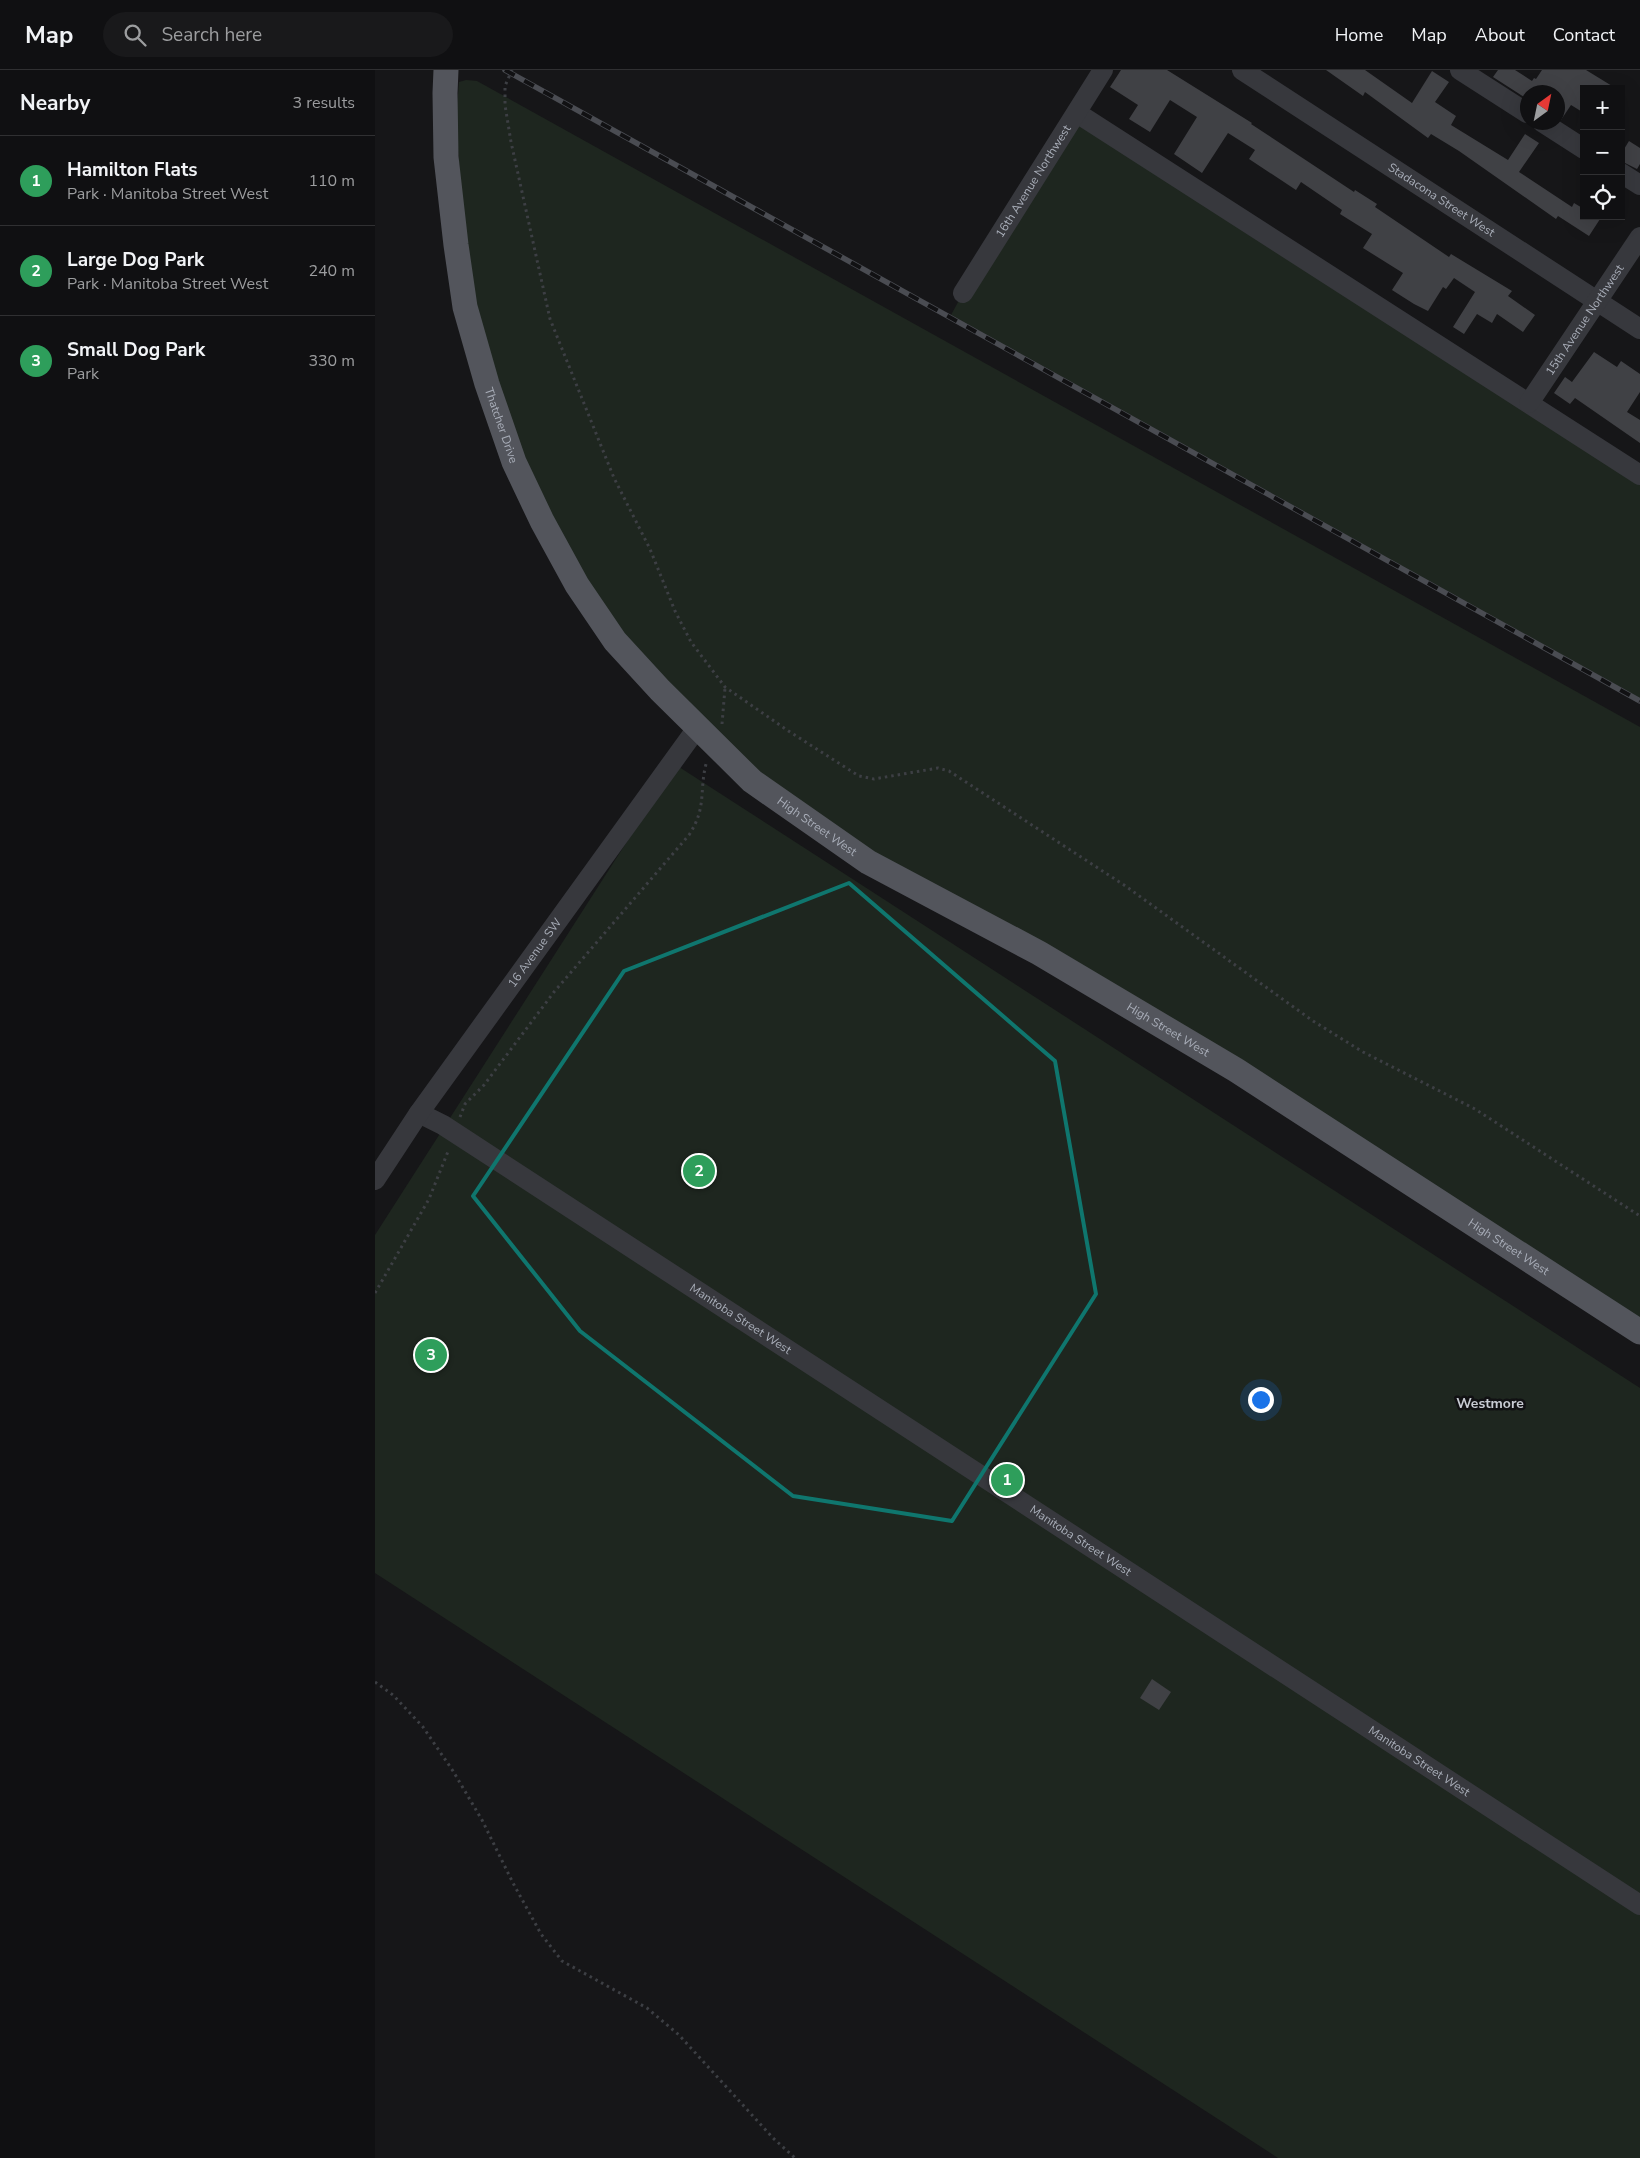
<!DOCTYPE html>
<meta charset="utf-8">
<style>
body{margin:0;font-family:"Nunito Sans",sans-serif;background:#19191b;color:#f1f3f6}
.controls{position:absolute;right:15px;top:15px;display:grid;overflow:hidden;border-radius:0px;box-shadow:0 5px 20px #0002}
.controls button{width:45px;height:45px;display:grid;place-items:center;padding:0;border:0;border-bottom:1px solid #303032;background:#101012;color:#f1f3f6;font:25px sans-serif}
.compass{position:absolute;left:1145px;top:15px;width:45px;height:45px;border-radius:50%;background:#101012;box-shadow:0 5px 20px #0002;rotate:33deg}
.you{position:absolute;left:885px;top:1329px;width:18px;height:18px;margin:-12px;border:4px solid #fff;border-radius:50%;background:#1a73e8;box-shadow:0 0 0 8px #1a73e833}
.badge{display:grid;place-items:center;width:32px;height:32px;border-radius:50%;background:#db2777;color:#fff;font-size:16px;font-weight:700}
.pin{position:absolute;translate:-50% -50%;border:2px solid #fff;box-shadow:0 1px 5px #0006}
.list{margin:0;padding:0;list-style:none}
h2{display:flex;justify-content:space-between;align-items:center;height:65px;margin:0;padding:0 20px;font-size:21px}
h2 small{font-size:16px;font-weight:400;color:#9c9d9f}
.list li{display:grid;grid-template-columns:32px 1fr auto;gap:15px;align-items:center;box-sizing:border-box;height:90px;padding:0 20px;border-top:1px solid #303032}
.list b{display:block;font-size:19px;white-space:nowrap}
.list p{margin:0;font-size:16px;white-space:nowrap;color:#9c9d9f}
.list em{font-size:16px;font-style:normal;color:#9c9d9f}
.icon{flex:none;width:28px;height:28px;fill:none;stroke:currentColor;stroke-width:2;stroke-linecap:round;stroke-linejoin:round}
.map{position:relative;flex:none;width:1265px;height:2088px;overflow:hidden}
header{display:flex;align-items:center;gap:30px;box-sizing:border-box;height:70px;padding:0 25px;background:#101012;border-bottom:1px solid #303032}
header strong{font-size:24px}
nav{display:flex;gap:28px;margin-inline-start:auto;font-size:18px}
.search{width:350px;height:45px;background:#19191b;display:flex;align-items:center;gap:12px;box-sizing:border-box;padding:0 18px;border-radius:28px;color:#9c9d9f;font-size:19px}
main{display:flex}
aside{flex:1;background:#101012}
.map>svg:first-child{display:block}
.green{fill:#1e261f}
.building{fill:#404145}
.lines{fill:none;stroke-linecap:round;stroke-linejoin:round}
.path{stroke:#3d3f44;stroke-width:3;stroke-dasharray:2.5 4;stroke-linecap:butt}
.minor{stroke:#37383d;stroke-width:20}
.major{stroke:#53555c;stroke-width:25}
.rail-casing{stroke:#4a4c52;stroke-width:5.5}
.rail{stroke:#111113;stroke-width:4;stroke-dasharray:11;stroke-linecap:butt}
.marked{fill:none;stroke:#0f766e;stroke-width:4;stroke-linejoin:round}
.labels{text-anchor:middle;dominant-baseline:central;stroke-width:5;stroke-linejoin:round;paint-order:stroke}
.street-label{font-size:12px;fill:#a8adb8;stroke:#111113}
.neighbourhood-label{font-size:14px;font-weight:bold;fill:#c9ccd4;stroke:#111113}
</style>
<header>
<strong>Map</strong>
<div class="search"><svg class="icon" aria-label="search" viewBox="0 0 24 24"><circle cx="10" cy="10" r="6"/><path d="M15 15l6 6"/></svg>Search here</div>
<nav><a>Home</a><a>Map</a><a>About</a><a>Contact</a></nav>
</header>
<main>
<aside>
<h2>Nearby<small>3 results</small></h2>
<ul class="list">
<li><span class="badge" style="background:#2e9e5b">1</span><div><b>Hamilton Flats</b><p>Park · Manitoba Street West</p></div><em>110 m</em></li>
<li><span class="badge" style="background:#2e9e5b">2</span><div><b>Large Dog Park</b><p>Park · Manitoba Street West</p></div><em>240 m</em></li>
<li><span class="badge" style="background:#2e9e5b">3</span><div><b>Small Dog Park</b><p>Park</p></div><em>330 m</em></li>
</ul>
</aside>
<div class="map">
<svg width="1265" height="2088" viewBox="0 0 1265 2088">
<rect width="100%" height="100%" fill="#161618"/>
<!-- green -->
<g class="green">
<path d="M91,10L102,11L1265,657V1258L379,710L244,570L140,385L93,223L81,49L84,12Z"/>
<path d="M702,43L1265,405V628L576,245L588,223Z"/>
<path d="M301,695L1265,1318V2088H903L0,1503V1165Z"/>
</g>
<!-- building -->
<g class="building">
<path d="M746,0H792L877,53L876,54L979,122L980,120L1002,134L1000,137L1074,187L1076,184L1137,221L1133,226L1160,245L1148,262L1122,244L1117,253L1102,244L1089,264L1078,257L1100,222L1079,208L1071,219L1068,217L1053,241L1039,234L1017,220L1028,203L988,178L997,164L965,144L967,140L926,112L921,120L874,89L880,80L853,63L827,103L799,84L822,47L795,30L775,62L754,49L763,35L735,17Z"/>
<path d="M951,0H990L1037,33L1057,1L1074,12L1060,32L1081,46L1076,55L1133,90L1150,64L1164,73L1144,102L1197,137L1199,133L1209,139V146H1227L1214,166L1183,146L1181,149L1084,81L1056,64L1053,68L990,22L988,26Z"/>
<path d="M1123,0H1140L1157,11L1159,8L1161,9L1167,0H1211L1242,19H1209V43L1196,35L1186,50L1182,48V22H1152V29L1118,7Z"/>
<path d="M1254,71L1265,78V94L1262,99L1246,91V84Z"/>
<path d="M1219,282L1242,297L1246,291L1265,304V322L1252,342L1265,350V373L1200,328L1195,334L1179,323L1190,307L1197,312Z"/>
<path d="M777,1609L796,1622L784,1640L765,1628Z"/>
</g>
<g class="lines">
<!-- path -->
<g class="path">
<path d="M137,0L130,16V35L136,72L175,249L239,408L275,479L300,541L316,572L350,617L412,660L484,706L499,709L563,698L574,701L749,815L938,951L988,982L1100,1039L1265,1146"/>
<path d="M347,654L350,618"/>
<path d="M85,1047L90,1034L109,1015L179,922L314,765C332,737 324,722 331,694"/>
<path d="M0,1223L54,1129L74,1079"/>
<path d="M0,1612L18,1625L48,1657L78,1701L107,1750L138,1813L166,1864L187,1891L272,1938L304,1965L398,2068L420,2088"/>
</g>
<!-- minor -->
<g class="minor">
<path id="s1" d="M867,0L1265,259"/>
<path d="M1085,0L1152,43"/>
<path d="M702,43L1265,405"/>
<path d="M1167,52L1209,79"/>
<path d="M1246,103L1265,115"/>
<path id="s2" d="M588,223L728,0"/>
<path id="s3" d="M1154,333L1265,167"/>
<path id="s4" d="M44,1043L68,1055L1265,1835"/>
<path id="s5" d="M0,1110L44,1043L322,658"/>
</g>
<!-- major -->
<path class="major" id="s6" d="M71,0L70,23L71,87L81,175L90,237L112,314L139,392L167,451L202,515L240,571L285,620L377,711L493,792L664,883L861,1000L1265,1262"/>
<!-- rail casing -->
<g class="rail-casing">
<path id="rail" d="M130,0L1265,631"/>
</g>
<!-- rail -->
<use href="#rail" class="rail"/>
</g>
<!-- marked area -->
<path class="marked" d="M474,813L680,991L721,1224L577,1451L418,1426L205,1261L98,1126L249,901Z"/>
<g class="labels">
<!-- street labels -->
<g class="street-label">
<text stroke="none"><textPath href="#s2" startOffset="132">16th Avenue Northwest</textPath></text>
<text stroke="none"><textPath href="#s1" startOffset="238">Stadacona Street West</textPath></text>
<text stroke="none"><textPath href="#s3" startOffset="100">15th Avenue Northwest</textPath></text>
<text stroke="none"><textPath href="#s6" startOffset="362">Thatcher Drive</textPath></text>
<text stroke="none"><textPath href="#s6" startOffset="882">High Street West</textPath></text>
<text stroke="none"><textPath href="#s5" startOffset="278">16 Avenue SW</textPath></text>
<text stroke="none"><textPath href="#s6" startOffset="1288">High Street West</textPath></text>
<text stroke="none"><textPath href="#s6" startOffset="1692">High Street West</textPath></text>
<text stroke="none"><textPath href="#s4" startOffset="382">Manitoba Street West</textPath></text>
<text stroke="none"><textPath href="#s4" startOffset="788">Manitoba Street West</textPath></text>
<text stroke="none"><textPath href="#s4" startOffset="1192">Manitoba Street West</textPath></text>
</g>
<!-- neighbourhood labels -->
<g class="neighbourhood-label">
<text x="1115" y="1333">Westmore</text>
</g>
</g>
</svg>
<div class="controls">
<button>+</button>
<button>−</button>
<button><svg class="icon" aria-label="locate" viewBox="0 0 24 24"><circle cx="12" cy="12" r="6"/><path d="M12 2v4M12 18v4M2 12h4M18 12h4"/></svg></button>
</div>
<svg class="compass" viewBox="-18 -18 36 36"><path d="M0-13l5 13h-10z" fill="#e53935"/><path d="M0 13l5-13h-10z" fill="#9c9d9f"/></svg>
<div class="you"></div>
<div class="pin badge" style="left:632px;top:1410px;background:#2e9e5b">1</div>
<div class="pin badge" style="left:324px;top:1101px;background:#2e9e5b">2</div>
<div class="pin badge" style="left:56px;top:1285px;background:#2e9e5b">3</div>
</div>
</main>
